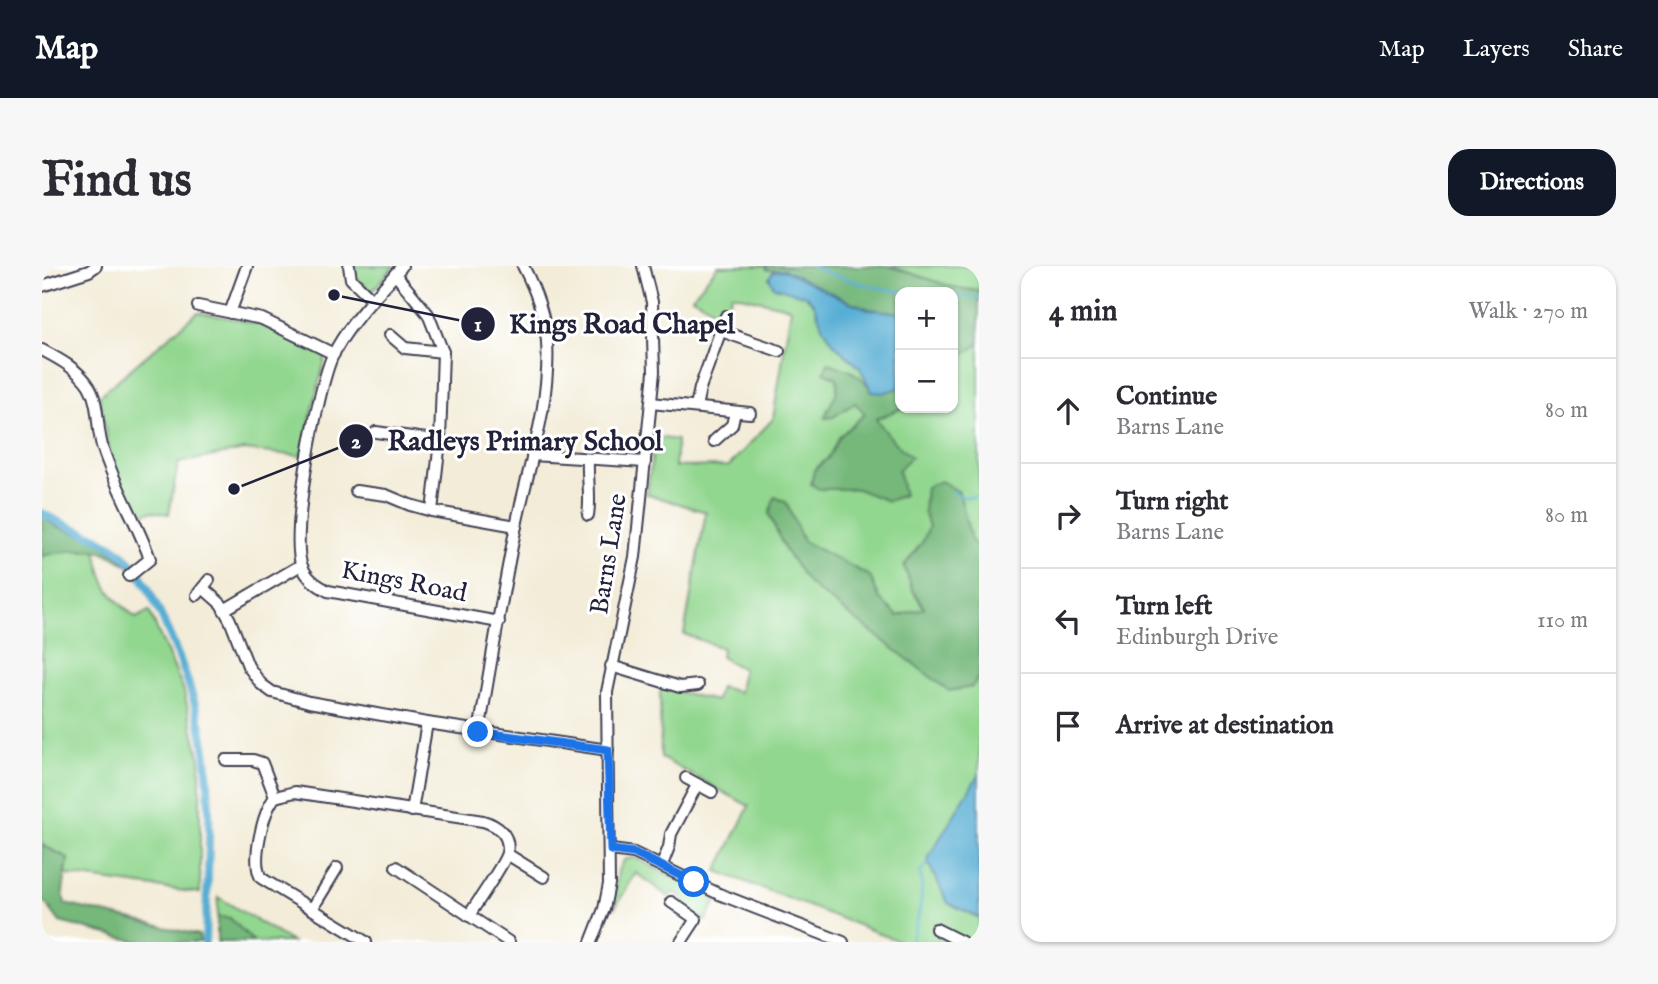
<!DOCTYPE html>
<meta charset="utf-8">
<style>
body{margin:0;font-family:"IM FELL English",serif;background:#f7f7f7;color:#2b2b33}
.controls{position:absolute;right:21px;top:21px;display:grid;overflow:hidden;border-radius:14px;box-shadow:0 2px 5px #0004}
.controls button{width:63px;height:63px;display:grid;place-items:center;padding:0;border:0;border-bottom:2px solid #e1e1e2;background:#fff;color:#2b2b33;font:35px sans-serif}
.stop{position:absolute;width:21px;height:21px;margin:-16px;border:5px solid #1a73e8;border-radius:50%;background:#fff}
.stop.end{background:#1a73e8;border-color:#fff;box-shadow:0 2px 7px #0008}
.list{margin:0;padding:0;list-style:none}
h2{display:flex;justify-content:space-between;align-items:center;height:91px;margin:0;padding:0 28px;font-size:30px}
h2 small{font-size:23px;font-weight:400;color:#7c7c81}
.list li{display:grid;grid-template-columns:46px 1fr auto;gap:21px;align-items:center;box-sizing:border-box;height:105px;padding:0 28px;border-top:2px solid #e1e1e2}
.list b{display:block;font-size:26px;white-space:nowrap}
.list p{margin:0;font-size:23px;white-space:nowrap;color:#7c7c81}
.list em{font-size:23px;font-style:normal;color:#7c7c81}
.icon{flex:none;width:38px;height:38px;fill:none;stroke:currentColor;stroke-width:2;stroke-linecap:round;stroke-linejoin:round}
.map{position:relative;flex:none;width:937px;height:676px;overflow:hidden;border-radius:21px}
header{display:flex;align-items:center;gap:42px;box-sizing:border-box;height:98px;padding:0 35px;background:#111827;color:#fff}
header strong{font-size:33px}
nav{display:flex;gap:38px;margin-inline-start:auto;font-size:24px}
.intro{display:flex;align-items:center;justify-content:space-between;box-sizing:border-box;height:168px;padding:0 42px}
h1{margin:0;font-size:49px}
.button{padding:18px 32px;border-radius:21px;background:#111827;color:#fff;font-size:24px;font-weight:700}
main{display:flex;gap:42px;padding:0 42px}
aside{flex:1;background:#fff;border-radius:21px;box-shadow:0 2px 5px #0004}
.map>svg:first-child{display:block}
.green{fill:#92d78f;stroke:#5a7c65;stroke-width:2;fill-rule:evenodd}
.forest{fill:#75b87a;stroke:#4c6d5a;stroke-width:2}
.water{fill:#57aed4;stroke:#3c6888;stroke-width:2}
.lines{fill:none;stroke-linecap:round;stroke-linejoin:round}
.stream{stroke:#57aed4;stroke-width:2.5}
.canal{stroke:#57aed4;stroke-width:8}
.minor-casing{stroke:#414053;stroke-width:14}
.minor{stroke:#fff;stroke-width:10}
.route{stroke:#1a73e8;stroke-width:9}
.labels{text-anchor:middle;dominant-baseline:central;stroke-width:6;stroke-linejoin:round;paint-order:stroke}
.street-label{font-size:26px;fill:#22223b;stroke:#fff}
.leader{fill:none;stroke:#22223b;stroke-width:2.5}
.callout-dot{fill:#22223b;stroke:#fff;stroke-width:2.5}
.mark-label{font-size:21px;text-anchor:middle;font-weight:bold;fill:#fff}
.callout-label{font-size:28px;text-anchor:middle;font-weight:bold;fill:#22223b;stroke:#fff;stroke-width:6;stroke-linejoin:round;paint-order:stroke}
</style>
<header>
<strong>Map</strong>
<nav><a>Map</a><a>Layers</a><a>Share</a></nav>
</header>
<div class="intro"><h1>Find us</h1><a class="button">Directions</a></div>
<main>
<div class="map">
<svg width="937" height="676" viewBox="0 0 937 676">
<rect width="100%" height="100%" fill="#fff"/>
<filter id="ink" filterUnits="userSpaceOnUse"><feTurbulence type="fractalNoise" baseFrequency=".0143" numOctaves="2"/><feDisplacementMap in="SourceGraphic" scale="14" xChannelSelector="R" yChannelSelector="G"/><feConvolveMatrix kernelMatrix="1 2 1 2 8 2 1 2 1" color-interpolation-filters="sRGB"/></filter>
<filter id="wash" filterUnits="userSpaceOnUse"><feTurbulence type="fractalNoise" baseFrequency=".00686" numOctaves="4" result="noise"/><feDisplacementMap in="SourceGraphic" scale="28" xChannelSelector="R" yChannelSelector="G"/><feGaussianBlur stdDeviation="1.57" result="paint"/><feColorMatrix in="noise" values="0 0 0 0 0 0 0 0 0 0 0 0 0 0 0 0 0 1.4 0 .05"/><feComposite in="paint" operator="in"/></filter>
<g filter="url(#wash)">
<rect width="100%" height="100%" fill="#f3ecd8"/>
<!-- green -->
<g class="green">
<path d="M311,0H352L330,25L312,10Z"/>
<path d="M676,0H937V669L934,676H860L675,605L707,540L619,492L618,421L674,435L678,421L697,426L701,403L679,391L680,382L642,368L664,246L605,228L613,171L635,174L633,201L687,200L731,153L749,42L690,28L682,49L650,31ZM858,26H911V142H858Z"/>
<path d="M156,46L217,58L284,89L259,190L202,184L136,197L127,248L109,245L94,250L69,192L57,130Z"/>
<path d="M30,283L38,285L54,284C61,321 66,328 94,352L107,345L141,422L158,494V627L24,609L26,592L0,579V290Z"/>
<path d="M594,592L675,634L663,655L638,638L641,631L631,626L627,631L594,607L572,643L576,604L583,593Z"/>
<path d="M176,631L250,676H175Z"/>
</g>
<!-- forest -->
<g class="forest">
<path d="M723,0H847L914,22L937,25V77L929,84L911,93V71L920,64L914,52H911V26H858V47L827,43L808,36L742,4H725Z"/>
<path d="M786,97C805,103 821,108 830,126L858,122L860,142L834,153L853,177L869,191L856,204L862,229L846,235L815,223H777L769,218L772,204L786,192L798,170L823,148L813,137L791,151L783,152C787,133 797,136 795,112L782,106Z"/>
<path d="M899,215L917,226L929,274L937,283V409L930,421L907,425L767,318L743,284L727,248L733,231L744,236L761,275L828,310L838,333L856,350L882,342L870,323L862,300L881,275L887,261L882,246L884,221Z"/>
<path d="M0,250L14,260L57,275L90,302C79,296 67,286 55,285C37,282 18,286 0,290Z"/>
<path d="M0,579L26,592L21,626L23,638L157,669L158,676H97L18,656L0,632Z"/>
<path d="M175,651L188,652L212,676H175Z"/>
</g>
<!-- water -->
<g class="water">
<path d="M742,4L808,36L827,43L858,47V122L840,127L830,126L818,102L792,78L780,60L772,38L764,30L732,21L727,12L731,5Z"/>
<path d="M937,508V652L906,637L886,597L887,590Z"/>
</g>
<g class="lines">
<!-- stream -->
<g class="stream">
<path d="M770,0C800,14 831,22 864,26"/>
<path d="M911,30L937,31"/>
<path d="M911,226L921,231H937"/>
<path d="M869,676C876,652 883,632 878,607L886,597"/>
</g>
<!-- canal -->
<path class="canal" d="M0,247C26,263 63,270 85,292C102,310 112,334 122,356C142,400 162,456 165,505C170,561 165,620 163,676"/>
</g>
</g>
<g filter="url(#ink)">
<g class="lines">
<!-- minor casing -->
<g class="minor-casing">
<g id="minor">
<path d="M307,0L309,13L331,34"/>
<path d="M360,0C337,28 307,56 291,89C276,120 247,271 260,300C265,313 275,319 286,325L457,356"/>
<path d="M353,8L386,48L401,86L398,175L390,245"/>
<path d="M0,20L47,5L54,0"/>
<path d="M156,40L220,53L292,88"/>
<path d="M188,47L205,0"/>
<path d="M679,65L737,85"/>
<path d="M348,69L363,82L401,86"/>
<path d="M0,84C17,93 36,103 47,120C58,139 54,163 61,183C73,221 95,256 108,293L87,310"/>
<path d="M609,137L708,147"/>
<path d="M654,141L658,122L684,50"/>
<path d="M334,166L398,175"/>
<path d="M672,175L690,159L693,146"/>
<path d="M490,189L603,196"/>
<path d="M314,225L344,229L368,239L390,245L474,260"/>
<path d="M546,249C549,231 545,212 546,193"/>
<path d="M161,322L179,338L188,354L206,400L219,418L230,426L267,436L385,457L566,484"/>
<path d="M155,329L167,314"/>
<path d="M182,344L259,299"/>
<path d="M569,400L638,421L656,419"/>
<path d="M437,466C449,397 460,328 474,260C486,201 509,138 505,76C503,49 493,23 481,0"/>
<path d="M184,494H211L220,497L233,531"/>
<path d="M644,512L670,526"/>
<path d="M370,545L385,457"/>
<path d="M569,584L592,587L677,628L801,676"/>
<path d="M465,588L502,611"/>
<path d="M620,599L627,581L629,568L655,519"/>
<path d="M354,601L467,676"/>
<path d="M629,636L654,653L639,676"/>
<path d="M270,643L295,602"/>
<path d="M894,663L920,676"/>
<path d="M324,676L219,612C209,595 221,546 233,531L253,526L441,555C455,559 469,569 465,587C462,599 434,637 427,650"/>
<path d="M549,676L562,643L567,618L565,426L593,291L612,106L610,36L601,0"/>
</g>
</g>
<!-- minor -->
<use href="#minor" class="minor"/>
</g>
</g>
<g class="lines" filter="url(#ink)">
<!-- route -->
<path class="route" d="M436,466L566,484L569,584L592,587L652,616"/>
</g>
<g class="labels">
<!-- street labels -->
<g class="street-label">
<text transform="translate(567 288) rotate(-81)">Barns Lane</text>
<text transform="translate(362 316) rotate(11)">Kings Road</text>
</g>
</g>
<!-- callouts -->
<path class="leader" d="M292 29L436 58M192 223L314 175"/>
<g class="callout-dot">
<circle cx="292" cy="29" r="7"/>
<circle cx="192" cy="223" r="7"/>
<circle cx="436" cy="58" r="18"/>
<circle cx="314" cy="175" r="18"/>
</g>
<g class="mark-label">
<text x="436" y="65">1</text>
<text x="314" y="182">2</text>
</g>
<g class="callout-label">
<text x="580" y="67">Kings Road Chapel</text>
<text x="483" y="184">Radleys Primary School</text>
</g>
</svg>
<div class="controls">
<button>+</button>
<button>−</button>
</div>
<div class="stop" style="left:652px;top:616px"></div>
<div class="stop end" style="left:436px;top:466px"></div>
</div>
<aside>
<h2>4 min<small>Walk · 270 m</small></h2>
<ul class="list">
<li><svg class="icon" aria-label="ahead" viewBox="0 0 24 24"><path d="M12 20V5M6 11l6-6 6 6"/></svg><div><b>Continue</b><p>Barns Lane</p></div><em>80 m</em></li>
<li><svg class="icon" aria-label="right" viewBox="0 0 24 24"><path d="M7 20v-9h11M14 6l5 5-5 5"/></svg><div><b>Turn right</b><p>Barns Lane</p></div><em>80 m</em></li>
<li><svg class="icon" aria-label="left" viewBox="0 0 24 24"><path d="M17 20v-9H6M10 6l-5 5 5 5"/></svg><div><b>Turn left</b><p>Edinburgh Drive</p></div><em>110 m</em></li>
<li><svg class="icon" aria-label="arrive" viewBox="0 0 24 24"><path d="M6 21V4h12l-3 4 3 4H6"/></svg><div><b>Arrive at destination</b></div></li>
</ul>
</aside>
</main>
